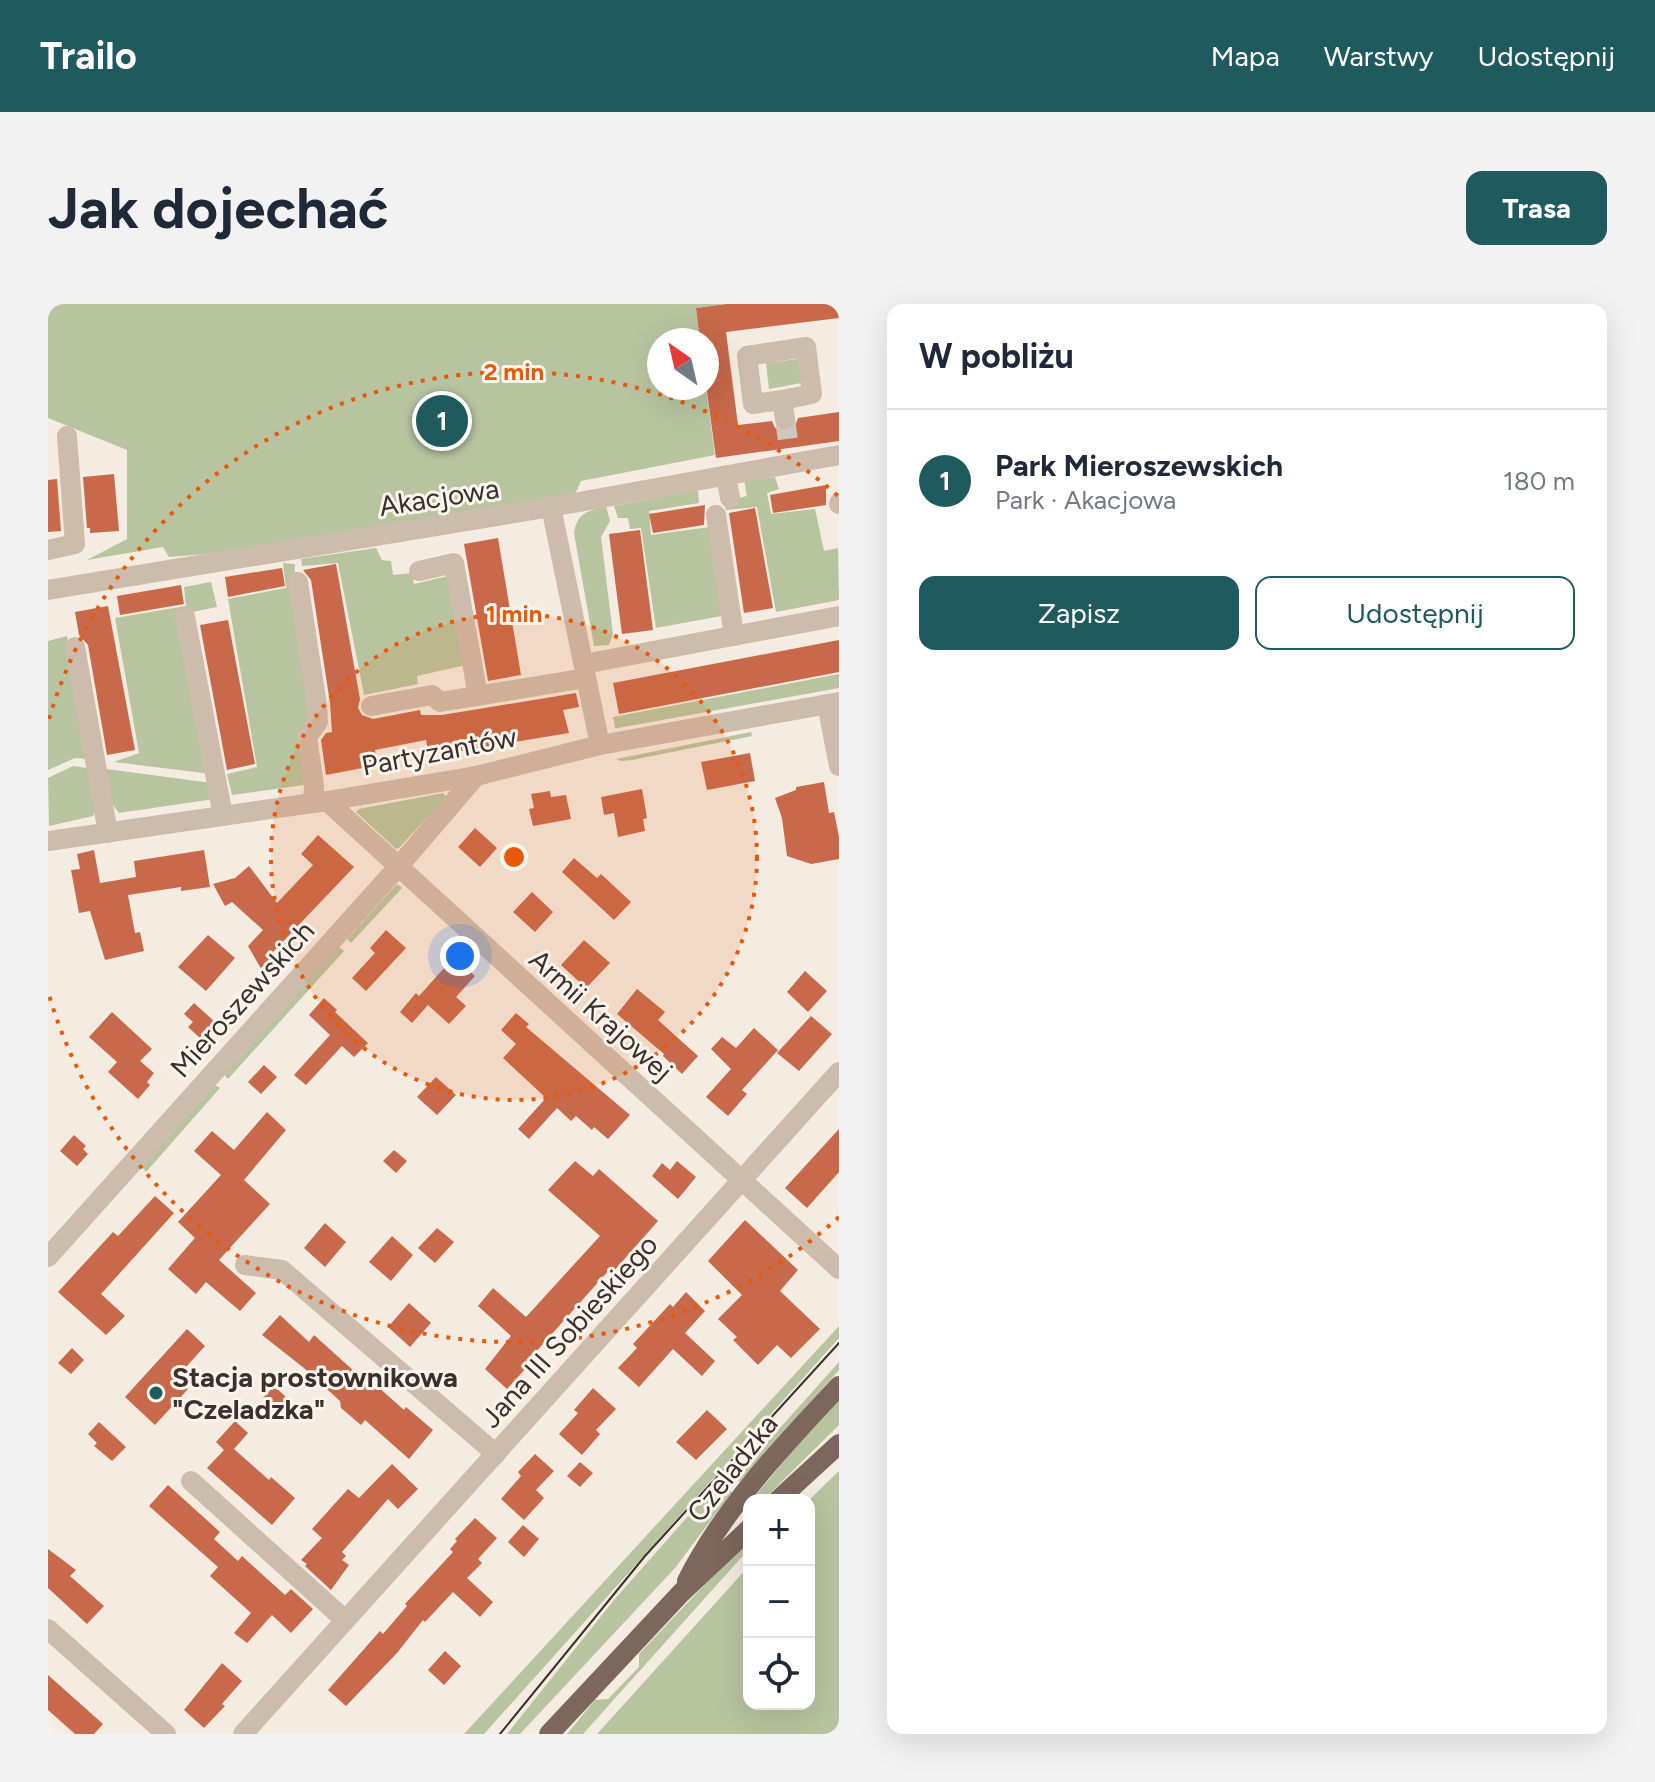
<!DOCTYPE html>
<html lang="pl">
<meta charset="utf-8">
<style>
body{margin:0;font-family:Figtree,sans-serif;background:#f2f2f3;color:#1f2937}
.controls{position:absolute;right:24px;bottom:24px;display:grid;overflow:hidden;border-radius:16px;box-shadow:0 8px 32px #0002}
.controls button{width:72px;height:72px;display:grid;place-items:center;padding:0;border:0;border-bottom:2px solid #e0e1e3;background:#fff;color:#1f2937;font:40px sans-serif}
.compass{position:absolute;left:599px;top:24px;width:72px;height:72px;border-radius:50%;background:#fff;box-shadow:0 8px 32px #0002;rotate:326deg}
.you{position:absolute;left:412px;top:652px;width:28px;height:28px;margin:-20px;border:6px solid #fff;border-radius:50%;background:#1a73e8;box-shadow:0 0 0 12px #1a73e833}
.badge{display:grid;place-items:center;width:52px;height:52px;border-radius:50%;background:#1f5a5e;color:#fff;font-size:26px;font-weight:700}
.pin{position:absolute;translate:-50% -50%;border:4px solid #fff;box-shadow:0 2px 8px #0006}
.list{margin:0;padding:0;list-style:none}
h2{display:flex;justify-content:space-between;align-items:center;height:104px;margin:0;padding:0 32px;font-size:34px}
h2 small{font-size:26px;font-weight:400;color:#747a83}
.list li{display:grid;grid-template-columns:52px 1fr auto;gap:24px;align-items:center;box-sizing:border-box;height:144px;padding:0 32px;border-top:2px solid #e0e1e3}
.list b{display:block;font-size:30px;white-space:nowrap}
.list p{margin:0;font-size:26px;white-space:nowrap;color:#747a83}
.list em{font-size:26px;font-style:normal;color:#747a83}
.actions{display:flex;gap:16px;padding:24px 32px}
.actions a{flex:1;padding:18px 0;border:2px solid #1f5a5e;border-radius:16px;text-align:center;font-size:28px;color:#1f5a5e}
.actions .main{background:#1f5a5e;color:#fff}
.icon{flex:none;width:44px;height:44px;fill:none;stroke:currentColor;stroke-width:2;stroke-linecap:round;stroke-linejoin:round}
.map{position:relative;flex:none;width:791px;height:1430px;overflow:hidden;border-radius:16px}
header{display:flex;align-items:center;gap:48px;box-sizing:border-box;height:112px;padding:0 40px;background:#1f5a5e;color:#fff}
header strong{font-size:38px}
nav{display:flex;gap:44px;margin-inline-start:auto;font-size:28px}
.intro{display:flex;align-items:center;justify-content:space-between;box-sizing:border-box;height:192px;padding:0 48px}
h1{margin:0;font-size:56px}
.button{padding:20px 36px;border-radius:16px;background:#1f5a5e;color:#fff;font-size:28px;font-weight:700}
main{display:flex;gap:48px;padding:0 48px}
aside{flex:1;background:#fff;border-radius:16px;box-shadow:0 8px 32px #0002}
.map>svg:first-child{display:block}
.green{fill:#b8c4a0}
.building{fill:#c8694b}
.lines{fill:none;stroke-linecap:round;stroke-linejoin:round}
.minor-tunnel{stroke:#cfc6bd;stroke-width:20;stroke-dasharray:20 10;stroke-linecap:butt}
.minor{stroke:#cdbbac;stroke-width:20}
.major{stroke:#7d675c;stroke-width:20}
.tram{stroke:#3b302b;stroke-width:2}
.ring{fill:none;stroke:#e8590c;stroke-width:4;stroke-dasharray:4 8}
.poi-dot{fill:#1f5a5e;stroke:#fbf5ee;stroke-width:3}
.labels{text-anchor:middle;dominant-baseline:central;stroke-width:6;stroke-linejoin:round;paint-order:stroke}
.street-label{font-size:28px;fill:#3b302b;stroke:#fbf5ee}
.poi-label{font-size:28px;font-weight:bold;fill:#3b302b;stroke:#fbf5ee;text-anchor:start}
.centre{fill:#e8590c;stroke:#fbf5ee;stroke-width:4}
.ring-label{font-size:24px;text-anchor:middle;font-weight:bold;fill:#e8590c;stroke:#fbf5ee;stroke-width:6;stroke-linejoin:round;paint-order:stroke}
</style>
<header>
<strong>Trailo</strong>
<nav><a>Mapa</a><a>Warstwy</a><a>Udostępnij</a></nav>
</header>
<div class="intro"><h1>Jak dojechać</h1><a class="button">Trasa</a></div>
<main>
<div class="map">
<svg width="791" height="1430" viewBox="0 0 791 1430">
<rect width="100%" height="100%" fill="#f4ebe1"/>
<!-- green -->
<g class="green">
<path d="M0,0H678L648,4L652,36H611V84H658L667,151L533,177L527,190L159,250L121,253L115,243L39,256L79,235V146L0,114Z"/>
<path d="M750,55L753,79L721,85L718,59Z"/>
<path d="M727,173L731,185L719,189L723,210L767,205L776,247L790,244L791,296L728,308L709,203L678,206L676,197L699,192L696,176Z"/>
<path d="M650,186L651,199L601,207L603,231L662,223L673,312L608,324L593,224L582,225L580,214H570L566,202Z"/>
<path d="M558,202L562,217L553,233L565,330L561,341L546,342L526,229C529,209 540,207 558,202Z"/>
<path d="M328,244L334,256L343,257L345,271L364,269L366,280L404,271L418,361L369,372L370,380L316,391L290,259L254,262L253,255Z"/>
<path d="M235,259L247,260L246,282L264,409L252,429L256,481L184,491L179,470L209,463L180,295L238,284Z"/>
<path d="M163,278L169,303L135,310L163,470L66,458L91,449L67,314L138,302L136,283Z"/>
<path d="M19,332L40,455L27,454L0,466V337Z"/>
<path d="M791,370V384L570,424H567L565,413Z"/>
<path d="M703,428L704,432L584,456L573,457L568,455Z"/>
<path d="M25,462L39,464L48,505L45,512L1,522L0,474Z"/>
<path d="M58,465L164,479L166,495L71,509L62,497Z"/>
<path d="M395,489L398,493L351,544L348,545L308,508L311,505Z"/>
<path d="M349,580L354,584L303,639L299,635Z"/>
<path d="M291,643L296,647L180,775L176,770Z"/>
<path d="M167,781L172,784L98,868L93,862Z"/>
<path d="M791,1022V1034L436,1430H416Z"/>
<path d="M791,1058V1066L692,1178L687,1174Z"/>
<path d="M791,1095V1121L715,1196H704L754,1135Z"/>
<path d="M791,1167V1430H549L701,1262V1400H761V1196Z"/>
<path d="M671,1177L684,1188L627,1264L472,1430H459L566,1296Z"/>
<path d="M701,1234V1245L552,1411L535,1430H519L547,1396L560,1395L591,1363V1350Z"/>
</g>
<!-- building -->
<g class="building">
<path d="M679,0H791V14L678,28L690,121L724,117L727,124L738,128L746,125L750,114L791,108V137L668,154L659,88V36H652L648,4Z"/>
<path d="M66,170L71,227L42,229V224H39L35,173Z"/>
<path d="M9,175L13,227L0,228V176Z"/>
<path d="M778,181V201L725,209L722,191Z"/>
<path d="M657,201L656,221L605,229L601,210Z"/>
<path d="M707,204L725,304L696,309L681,209Z"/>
<path d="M592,226L605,326L574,330L561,230Z"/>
<path d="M450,234L473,371L440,377L416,240Z"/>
<path d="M288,260L312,395L310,404L314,411L325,415L372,406L373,411H394L528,389L531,403L515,406L521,429L381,452L378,436L327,446L330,461L278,471L273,436L278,429L284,428L282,399L263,276L255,266Z"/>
<path d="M234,264L237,282L180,293L177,273Z"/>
<path d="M133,281L136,300L72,311L69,292Z"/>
<path d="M60,302L87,446L59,451L40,341L31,331L27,308Z"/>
<path d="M180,316L207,460L179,466L152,321Z"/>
<path d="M791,336V368L571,410L565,379Z"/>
<path d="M702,449L707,477L659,486L653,458Z"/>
<path d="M776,478L781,509L786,508L791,533V555L763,560L739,552L734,514L727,494L748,486V483Z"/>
<path d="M594,485L599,514L595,515L597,527L570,533L566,509L556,511L553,493Z"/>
<path d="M502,487L503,493L518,491L523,515L485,522L481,505L486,504L483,490Z"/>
<path d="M427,524L449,544L432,563L410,543Z"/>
<path d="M270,531L306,563L225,648L229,652L215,668L200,642L215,626L184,598L177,602L165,580L187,574L201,562L229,599L265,561L253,550Z"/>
<path d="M46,546L52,579L88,573L86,557L156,546L162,583L133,587V583L80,591L87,629L92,628L96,647L57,656L42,607L31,609L23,566L32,565L29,550Z"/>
<path d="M526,554L549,574L553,570L583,598L566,616L514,568Z"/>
<path d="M484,588L505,608L487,628L465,608Z"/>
<path d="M338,626L358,644L318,687L304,674L327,649L322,644Z"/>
<path d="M160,631L187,654L158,687L130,663Z"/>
<path d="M536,636L562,659L538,684L513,661Z"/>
<path d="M406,653L427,672L408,693L418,702L401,720L380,701L364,719L352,708L368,689L371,692Z"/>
<path d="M757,667L779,687L760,708L739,688Z"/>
<path d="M589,685L617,708L610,716L650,752L634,770L615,752L616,750L569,710Z"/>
<path d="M276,694L289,706L287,708L320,739L306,753L294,742L258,781L246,771L282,731L261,711Z"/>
<path d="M146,699L167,718L152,734L140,723L145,718L136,710Z"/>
<path d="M64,708L104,745L92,757L106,769L99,778L102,781L90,795L60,768L69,758L41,733Z"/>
<path d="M468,709L481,720L478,723L582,811L560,835L546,823L544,826L528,812L523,817L509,804L481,835L470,825L498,794L455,754L468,740L453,726Z"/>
<path d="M763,712L784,730L751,767L729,749Z"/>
<path d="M706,724L730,746L694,786L699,790L680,812L658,793L683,765L663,745L674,733L688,744Z"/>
<path d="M216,761L229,773L213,790L200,778Z"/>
<path d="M388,773L408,791L389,811L369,793Z"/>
<path d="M219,808L238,826L196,876L222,900L171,956L208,989L192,1007L158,978L148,990L120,965L147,934L130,918L173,871L146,847L164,827L186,846Z"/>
<path d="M791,825V868L759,904L737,884Z"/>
<path d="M26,831L38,842L35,845L40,850L29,862L12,847Z"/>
<path d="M346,846L359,857L348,869L335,857Z"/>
<path d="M527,857L545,872L551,865L610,917L565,968L562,965L486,1050L489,1052L459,1085L437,1065L463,1032L430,1002L445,984L478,1013L552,932L500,886Z"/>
<path d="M629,857L648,873L630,895L604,872L614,859L622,866Z"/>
<path d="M107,892L126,909L53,990L77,1012L58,1031L10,988L65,928L70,932Z"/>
<path d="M697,916L750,966L732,987L772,1025L743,1054L729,1041L710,1061L685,1036L689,1033L670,1015L694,991L660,957Z"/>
<path d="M277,919L298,938L277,963L256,944Z"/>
<path d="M389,924L406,938L387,959L370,944Z"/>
<path d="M344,932L365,951L343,977L321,958Z"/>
<path d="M638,988L657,1007L637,1029L667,1057L654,1072L625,1045L591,1083L570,1064L589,1044L585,1040L622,1000L625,1003Z"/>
<path d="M361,999L383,1019L362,1043L340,1023Z"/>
<path d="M232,1011L261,1038L266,1031L317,1077L320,1074L356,1106L358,1103L385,1126L361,1155L317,1116L313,1121L293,1104L292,1097L256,1064L214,1031Z"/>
<path d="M139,1025L157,1042L128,1074L140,1085L107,1121L77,1093Z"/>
<path d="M24,1044L36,1056L23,1070L10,1059Z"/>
<path d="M226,1082L251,1105L241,1117L215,1094Z"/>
<path d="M545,1084L568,1105L548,1126L552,1130L534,1151L511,1130L530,1109L526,1106Z"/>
<path d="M659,1106L679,1125L648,1156L628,1138Z"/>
<path d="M187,1117L200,1129L186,1145L221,1176L223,1173L247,1194L224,1221L159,1164L176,1146L168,1138Z"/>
<path d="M51,1118L78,1143L64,1157L46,1142L49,1139L40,1130Z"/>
<path d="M487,1150L506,1167L488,1186L496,1194L476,1216L453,1195L473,1172L470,1168Z"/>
<path d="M532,1158L545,1169L532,1183L519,1172Z"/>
<path d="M344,1160L370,1185L350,1205L340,1195L294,1248L298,1252L294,1256L301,1261L283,1286L257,1262L259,1260L253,1256L274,1234L264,1225L300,1185L311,1194Z"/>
<path d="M120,1181L172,1228L166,1235L190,1257L194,1252L237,1291L243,1285L265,1305L243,1329L224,1311L199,1339L186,1329L203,1309L162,1272L170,1263L101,1202Z"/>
<path d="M427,1214L449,1234L430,1255L434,1259L419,1274L445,1298L432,1313L405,1288L377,1318L375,1316L349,1349L298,1402L280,1386L332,1327L335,1330L359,1302L357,1300L405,1248L402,1245L409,1237L407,1235Z"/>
<path d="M475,1221L491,1235L476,1253L460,1238Z"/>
<path d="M0,1245L28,1266L22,1272L56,1302L39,1320L0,1284Z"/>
<path d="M397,1347L413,1362L396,1381L380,1366Z"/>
<path d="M174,1359L194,1377L174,1400L177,1402L156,1424L136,1406Z"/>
<path d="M0,1371L55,1420L46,1430H27L0,1406Z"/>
</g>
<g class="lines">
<!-- minor-tunnel -->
<path class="minor-tunnel" d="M737,115L741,144"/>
<!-- minor -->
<g class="minor">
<path d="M734,96L764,90L758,43L699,52L705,100L734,96L737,115"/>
<path d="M678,171L682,194"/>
<path d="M791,199V200"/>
<path d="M503,203L552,441"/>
<path d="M668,211L686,332"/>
<path d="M0,246L27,240L19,132"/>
<path d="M371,267L406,259L430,392"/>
<path d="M250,278L269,401L270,418L259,433L266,482L265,499"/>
<path d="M0,286L503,203L791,151"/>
<path d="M137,313L175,512"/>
<path d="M27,343L60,529"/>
<path d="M536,360L791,312"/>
<path d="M779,400L791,462"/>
<path d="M323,402L384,391L392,398L538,374"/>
<path d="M279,497L791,965"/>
<path d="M0,537L279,497L428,472L552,441L791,398"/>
<path d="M0,953L350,563L428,472"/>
<path d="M197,961L234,966L448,1150"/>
<path d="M143,1177L297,1316"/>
<path d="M0,1325L118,1430"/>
<path d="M195,1430L791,768"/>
</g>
<!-- major -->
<g class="major">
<path d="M730,1196L791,1140"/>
<path d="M639,1277C677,1202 735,1142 791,1082"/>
<path d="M501,1430L633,1289L701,1225"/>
</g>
<!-- tram -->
<path class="tram" d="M452,1430L597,1252L791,1039"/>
</g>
<!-- distance rings -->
<circle cx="466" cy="553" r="243" fill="#e8590c" fill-opacity=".12"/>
<g class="ring">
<circle cx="466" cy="553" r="243"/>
<path d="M791 913A485 485 0 0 1 1 691M1 415A485 485 0 0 1 791 193"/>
</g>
<!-- markers -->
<circle class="poi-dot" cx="108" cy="1089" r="8"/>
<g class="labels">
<!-- street labels -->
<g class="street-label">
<text transform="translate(391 193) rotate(-9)">Akacjowa</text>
<text transform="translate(391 447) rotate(-11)">Partyzantów</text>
<text transform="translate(194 695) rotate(-48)">Mieroszewskich</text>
<text transform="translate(553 711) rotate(42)">Armii Krajowej</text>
<text transform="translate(521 1027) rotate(-48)">Jana III Sobieskiego</text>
<text transform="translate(684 1164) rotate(-52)">Czeladzka</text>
</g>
<!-- poi labels -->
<g class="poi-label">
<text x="124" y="1073">Stacja prostownikowa<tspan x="124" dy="32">"Czeladzka"</tspan></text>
</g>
</g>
<circle cx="466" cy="553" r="12" class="centre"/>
<g class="ring-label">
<text x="466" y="76">2 min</text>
<text x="466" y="318">1 min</text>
</g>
</svg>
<div class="controls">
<button>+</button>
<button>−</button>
<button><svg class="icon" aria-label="locate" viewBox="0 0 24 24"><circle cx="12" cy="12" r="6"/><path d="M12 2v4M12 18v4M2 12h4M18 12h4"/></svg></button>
</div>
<svg class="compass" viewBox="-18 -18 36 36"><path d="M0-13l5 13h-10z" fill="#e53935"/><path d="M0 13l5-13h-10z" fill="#747a83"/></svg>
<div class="you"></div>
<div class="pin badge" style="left:394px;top:117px">1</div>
</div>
<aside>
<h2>W pobliżu<small></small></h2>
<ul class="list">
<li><span class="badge">1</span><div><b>Park Mieroszewskich</b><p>Park · Akacjowa</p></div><em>180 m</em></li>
</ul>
<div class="actions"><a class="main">Zapisz</a><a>Udostępnij</a></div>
</aside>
</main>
